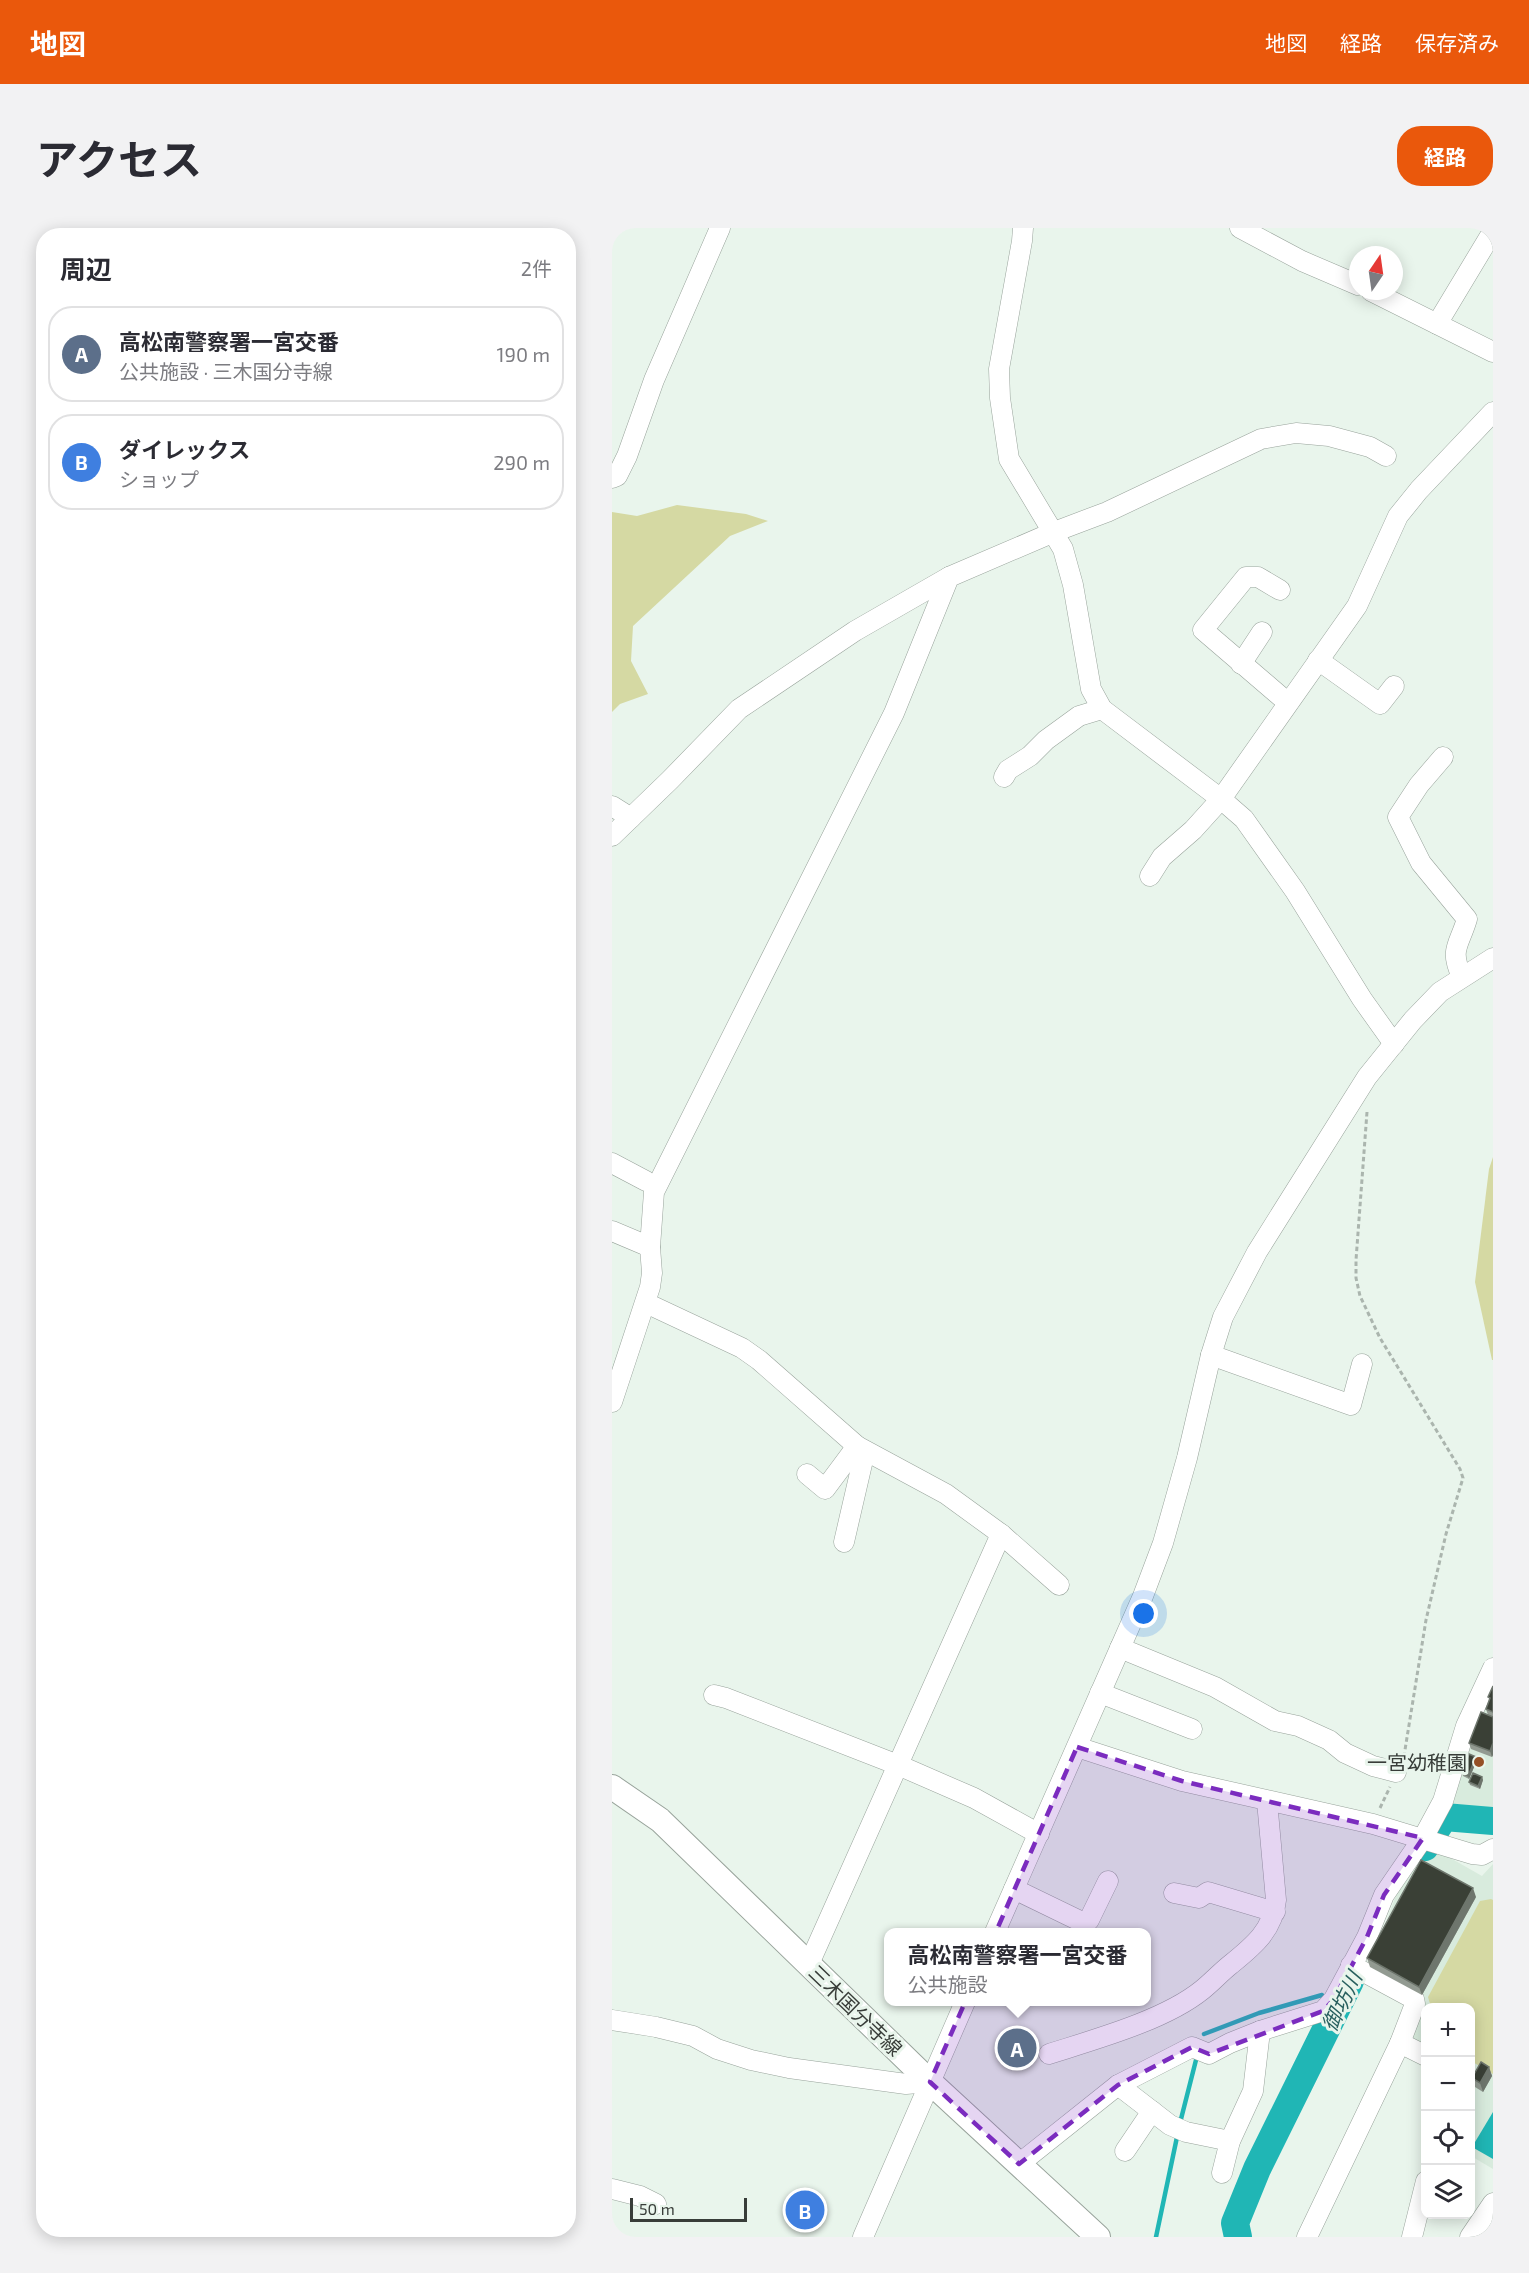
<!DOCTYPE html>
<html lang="ja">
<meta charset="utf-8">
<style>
body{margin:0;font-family:"Exo 2","Noto Sans JP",sans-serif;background:#f2f2f3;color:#2b2b33}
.controls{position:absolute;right:18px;bottom:18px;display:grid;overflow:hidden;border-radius:12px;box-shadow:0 3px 15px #0003}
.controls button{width:54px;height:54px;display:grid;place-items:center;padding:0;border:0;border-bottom:2px solid #e1e1e2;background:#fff;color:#2b2b33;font:30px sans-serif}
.compass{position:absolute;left:737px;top:18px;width:54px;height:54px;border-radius:50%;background:#fff;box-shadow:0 3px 15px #0003;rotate:13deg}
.scale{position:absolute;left:18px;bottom:15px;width:117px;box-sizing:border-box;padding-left:6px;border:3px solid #383d39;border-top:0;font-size:16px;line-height:21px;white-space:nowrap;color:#383d39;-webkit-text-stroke:4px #e9f5ec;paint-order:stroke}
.you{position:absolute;left:532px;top:1386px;width:21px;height:21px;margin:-15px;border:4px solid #fff;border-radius:50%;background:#1a73e8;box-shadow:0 0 0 9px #1a73e833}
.badge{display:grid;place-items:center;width:39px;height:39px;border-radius:50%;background:#ea580c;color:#fff;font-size:20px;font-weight:700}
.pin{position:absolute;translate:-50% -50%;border:3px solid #fff;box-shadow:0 2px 6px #0006}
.popup{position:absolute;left:272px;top:1700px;width:267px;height:78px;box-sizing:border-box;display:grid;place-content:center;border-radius:12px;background:#fff;filter:drop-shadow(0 2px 4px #0005);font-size:20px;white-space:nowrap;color:#7c7c81}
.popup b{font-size:22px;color:#2b2b33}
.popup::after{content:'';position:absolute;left:50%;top:100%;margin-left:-12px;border:12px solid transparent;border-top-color:#fff}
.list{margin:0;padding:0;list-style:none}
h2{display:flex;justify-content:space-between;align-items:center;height:78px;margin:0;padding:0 24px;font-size:26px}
h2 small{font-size:20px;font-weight:400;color:#7c7c81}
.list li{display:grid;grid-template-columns:39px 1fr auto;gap:18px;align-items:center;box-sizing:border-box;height:96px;margin:0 12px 12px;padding:0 12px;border:2px solid #e1e1e2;border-radius:24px}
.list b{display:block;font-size:22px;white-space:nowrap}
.list p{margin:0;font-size:20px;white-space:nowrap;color:#7c7c81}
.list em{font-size:20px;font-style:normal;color:#7c7c81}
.icon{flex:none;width:33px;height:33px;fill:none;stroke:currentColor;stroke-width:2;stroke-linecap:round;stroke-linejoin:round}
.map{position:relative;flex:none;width:881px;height:2009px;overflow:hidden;border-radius:24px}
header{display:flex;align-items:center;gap:36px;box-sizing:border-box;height:84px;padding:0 30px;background:#ea580c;color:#fff}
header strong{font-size:28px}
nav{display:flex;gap:33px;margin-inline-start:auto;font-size:21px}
.intro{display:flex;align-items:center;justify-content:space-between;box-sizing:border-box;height:144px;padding:0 36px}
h1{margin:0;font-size:42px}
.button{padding:15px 27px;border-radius:24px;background:#ea580c;color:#fff;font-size:21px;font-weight:700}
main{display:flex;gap:36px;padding:0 36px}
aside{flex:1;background:#fff;border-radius:24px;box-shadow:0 3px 15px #0003}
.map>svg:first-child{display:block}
.built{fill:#d8ebdd}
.green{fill:#d5d9a3}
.water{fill:#20b6b5}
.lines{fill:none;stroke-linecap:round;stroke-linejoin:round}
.stream{stroke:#20b6b5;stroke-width:4.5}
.river{stroke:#20b6b5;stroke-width:28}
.minor-casing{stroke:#98a39b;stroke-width:21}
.major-casing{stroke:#98a39b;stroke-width:26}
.path{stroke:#abb5ae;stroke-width:3;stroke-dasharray:4.5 3;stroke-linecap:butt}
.minor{stroke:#fff;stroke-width:20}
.major{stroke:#fff;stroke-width:24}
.wall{fill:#929a91}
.shaded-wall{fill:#6e766d}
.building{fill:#3a4036;stroke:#6e766d;stroke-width:1.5}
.marked{fill:#7b2cbf;fill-opacity:0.2;stroke:#7b2cbf;stroke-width:4.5;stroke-dasharray:12 8;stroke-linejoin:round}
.poi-dot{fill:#955026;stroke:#e9f5ec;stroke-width:2}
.labels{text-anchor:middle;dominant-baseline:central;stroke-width:6;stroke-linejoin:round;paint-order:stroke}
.poi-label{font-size:20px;fill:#383d39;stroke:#e9f5ec;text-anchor:end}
.street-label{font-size:20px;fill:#383d39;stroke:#e9f5ec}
.water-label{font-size:21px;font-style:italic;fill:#29605f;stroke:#e9f5ec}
</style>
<header>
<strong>地図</strong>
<nav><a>地図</a><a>経路</a><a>保存済み</a></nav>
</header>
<div class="intro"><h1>アクセス</h1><a class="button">経路</a></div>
<main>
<aside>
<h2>周辺<small>2件</small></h2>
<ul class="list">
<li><span class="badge" style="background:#5c6f8a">A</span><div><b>高松南警察署一宮交番</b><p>公共施設 · 三木国分寺線</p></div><em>190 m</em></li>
<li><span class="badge" style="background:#3f7fe0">B</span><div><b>ダイレックス</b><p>ショップ</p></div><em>290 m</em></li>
</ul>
</aside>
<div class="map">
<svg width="881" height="2009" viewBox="0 0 881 2009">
<rect width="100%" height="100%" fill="#e9f5ec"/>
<!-- built -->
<g class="built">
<path d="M881,1459V1588H860L838,1581L868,1487Z"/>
<path d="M819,1619L870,1648L881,1636V1941L859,1928L858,1780H814L813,1824L799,1815L812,1777L753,1739L770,1705L785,1665Z"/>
</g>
<!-- green -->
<g class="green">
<path d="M65,277L134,286L156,293L118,308L21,398L19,433L36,466L8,476L0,484V284L25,288Z"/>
<path d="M881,929V1132H880L863,1054L877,941Z"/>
<path d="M879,1671L881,1672V1846L859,1833L858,1780L819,1779L816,1769L868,1673Z"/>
</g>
<!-- water -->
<path class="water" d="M881,1884V1931L860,1919Z"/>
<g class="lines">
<!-- stream -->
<g class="stream">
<path d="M592,1806L647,1785L710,1767"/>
<path d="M568,1895L584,1832"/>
<path d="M544,2009L565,1909"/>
</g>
<!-- river -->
<g class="river">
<path d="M813,1619L832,1589L881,1593"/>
<path d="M626,2009L623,1995L645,1941L738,1753"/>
</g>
<!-- minor casing -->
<g class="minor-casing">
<g id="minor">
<path d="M411,0L410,13L387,141L388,170L397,231L451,321L461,357L479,461L490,481L609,571L632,591L683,663L750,771L782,816"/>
<path d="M628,0L690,33L746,57"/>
<path d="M759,63L881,124"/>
<path d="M825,96L881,3"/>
<path d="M0,250L5,248L15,228L42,152L108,0"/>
<path d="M668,362L646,349H634L591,402L675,474"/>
<path d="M706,432L768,476L782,458"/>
<path d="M629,436L650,404"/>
<path d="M831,529L807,557L786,589L809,635L855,691C847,718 837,721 850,749"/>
<path d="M392,549L396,542L418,528L434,512L467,488L490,481"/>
<path d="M0,578L19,590"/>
<path d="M0,608L58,552L127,481L243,403L337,349"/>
<path d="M538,648L550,629L581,602L609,571L745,378L786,288L807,262L881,184"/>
<path d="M0,935L34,953"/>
<path d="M0,1003L38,1019"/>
<path d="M34,1075L130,1120L147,1132L245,1218L334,1266L389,1306L447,1357"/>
<path d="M599,1127L739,1177L750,1136"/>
<path d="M0,1174L38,1059L40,1045L38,1019L42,964L282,485L337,349L442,304L495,284L649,211L684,205L717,208L758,219L774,228"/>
<path d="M195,1246L213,1261L245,1218"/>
<path d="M232,1314L253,1223"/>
<path d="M508,1420L603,1459L663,1493L686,1498L717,1512L733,1525L761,1538L784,1544"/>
<path d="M488,1465L580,1501"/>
<path d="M102,1467L114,1470L286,1537L362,1570L427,1606"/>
<path d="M465,1519L570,1553L761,1596L860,1626L870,1627L881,1621"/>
<path d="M402,1661L470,1694L477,1692L496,1653"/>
<path d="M562,1665L587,1670L596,1664L663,1684"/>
<path d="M383,1704L531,1368L551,1315L575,1230L599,1127L611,1089L645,1024L755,849L801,792L828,764L881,730"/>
<path d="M197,1736L389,1306"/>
<path d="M0,1792L44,1799L81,1808L105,1821L139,1832L177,1840L294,1856L318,1854"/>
<path d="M788,1815L814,1828"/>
<path d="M437,1826C484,1811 553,1792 590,1762C600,1754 608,1745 618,1737C640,1719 661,1703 664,1672L655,1573"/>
<path d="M506,1857L558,1897L574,1904L618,1913"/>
<path d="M513,1923L540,1883"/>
<path d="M407,1936L506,1857L580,1819L597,1826L618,1815L648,1803L711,1783L722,1771L755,1709L772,1667L811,1610L831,1573L854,1498L881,1440"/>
<path d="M610,1945L618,1913L641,1863L648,1803"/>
<path d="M0,1961L28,1968L44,1976"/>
<path d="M251,2009L353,1774"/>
<path d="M695,2009L788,1815L803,1776L802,1771L739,1737"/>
<path d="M800,2009L814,1953"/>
<path d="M858,2009L881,1975"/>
</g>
</g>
<!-- major casing -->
<g class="major-casing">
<path id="major" d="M0,1559L48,1592L318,1854L486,2009"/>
</g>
<!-- path -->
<g class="path">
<path d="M755,884L744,1032V1050L748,1068L768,1110L848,1241L851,1250L834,1306L814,1392L792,1528"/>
<path d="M768,1580L778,1559"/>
</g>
<!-- minor -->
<use href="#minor" class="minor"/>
<!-- major -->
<use href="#major" class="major"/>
</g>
<!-- wall -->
<g class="wall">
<path d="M881,1458V1527L880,1529L859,1521L857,1515L876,1487L874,1481L878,1472L876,1469Z"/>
<path d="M865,1532L857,1551L851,1548L850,1545Z"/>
<path d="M870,1549L871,1552L868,1561L858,1557L857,1554Z"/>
<path d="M864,1669L810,1767L758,1739L755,1730Z"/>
<path d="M877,1839L880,1848L871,1864L863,1859L860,1850Z"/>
</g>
<!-- shaded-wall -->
<g class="shaded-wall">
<path d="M881,1515V1527L880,1529L878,1523Z"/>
<path d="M864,1529L865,1532L857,1551L856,1548Z"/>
<path d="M870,1549L871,1552L868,1561L866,1558Z"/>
<path d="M861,1660L864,1669L810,1767L807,1759Z"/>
<path d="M877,1839L880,1848L871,1864L868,1855Z"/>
<path d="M859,1857L862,1866L858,1872V1858Z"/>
</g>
<!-- building -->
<g class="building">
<path d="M881,1458V1484L874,1481L878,1470L876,1469Z"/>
<path d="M869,1484L881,1489V1515L878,1523L857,1515Z"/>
<path d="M857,1526L864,1529L856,1548L850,1545Z"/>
<path d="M861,1545L870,1549L866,1558L857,1554Z"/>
<path d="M809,1632L861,1660L807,1759L755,1730Z"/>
<path d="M869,1834L877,1839L868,1855L860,1850Z"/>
</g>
<!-- marked area -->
<path class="marked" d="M465,1519L570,1553L811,1610L772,1667L755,1709L722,1771L711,1783L597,1826L580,1819L506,1857L407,1936L318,1854Z"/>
<!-- markers -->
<circle class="poi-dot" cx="867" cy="1534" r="6"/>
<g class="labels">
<!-- poi labels -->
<g class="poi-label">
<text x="855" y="1534">一宮幼稚園</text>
</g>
<!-- street labels -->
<g class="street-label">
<text transform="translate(244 1782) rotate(44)">三木国分寺線</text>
</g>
<!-- water labels -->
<g class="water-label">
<text transform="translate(729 1773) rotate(-64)">御坊川</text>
</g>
</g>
</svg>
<div class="controls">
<button>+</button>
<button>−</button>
<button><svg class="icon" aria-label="locate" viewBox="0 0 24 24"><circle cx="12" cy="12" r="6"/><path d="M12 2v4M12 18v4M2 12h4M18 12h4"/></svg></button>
<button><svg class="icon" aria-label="layers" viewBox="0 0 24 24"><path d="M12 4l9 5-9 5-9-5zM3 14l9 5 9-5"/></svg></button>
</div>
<svg class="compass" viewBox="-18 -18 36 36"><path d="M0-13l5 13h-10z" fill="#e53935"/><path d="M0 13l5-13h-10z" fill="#7c7c81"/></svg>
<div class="scale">50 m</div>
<div class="you"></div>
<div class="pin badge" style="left:405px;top:1820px;background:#5c6f8a">A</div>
<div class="popup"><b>高松南警察署一宮交番</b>公共施設</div>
<div class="pin badge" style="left:193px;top:1982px;background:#3f7fe0">B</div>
</div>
</main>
